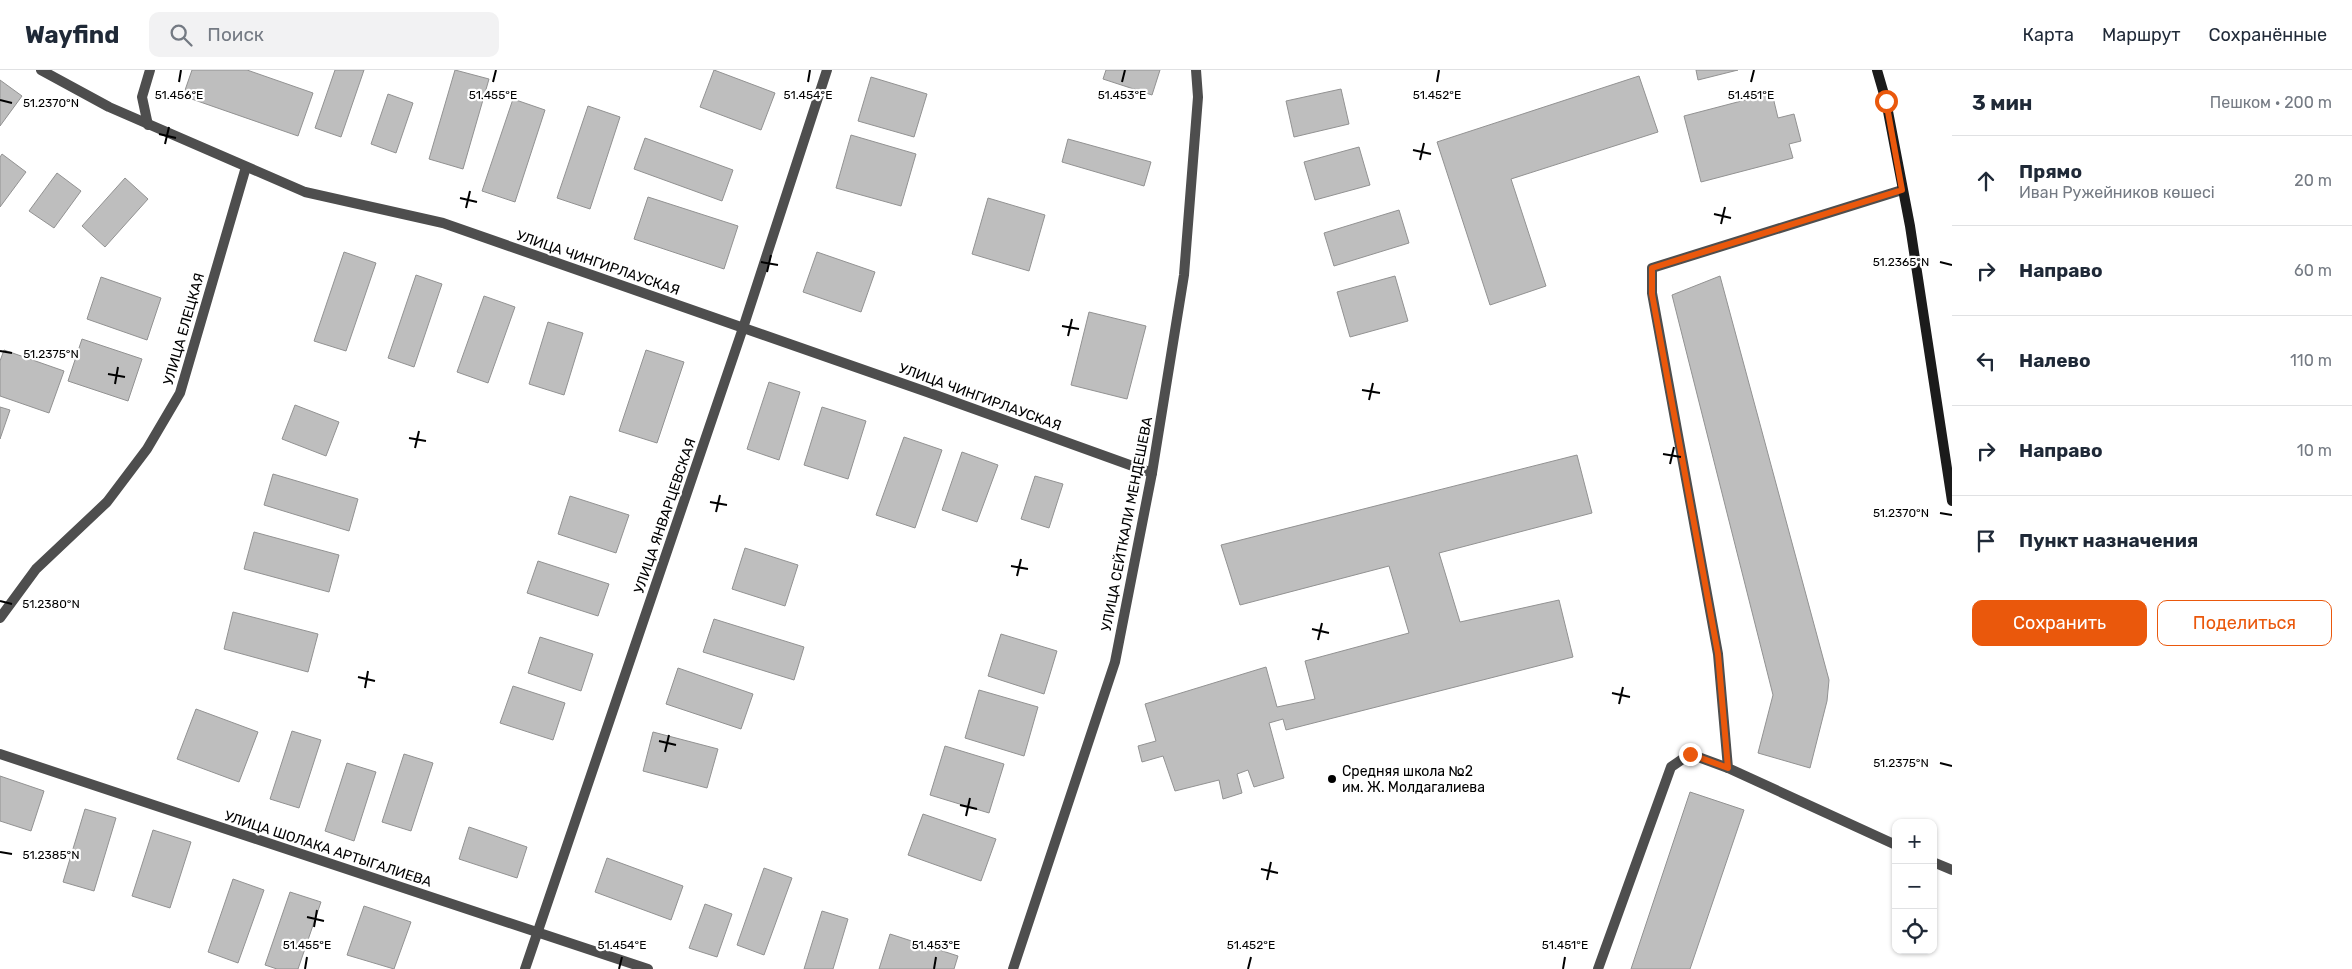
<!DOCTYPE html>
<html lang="ru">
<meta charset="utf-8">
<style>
body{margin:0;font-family:Rubik,sans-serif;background:#f2f2f3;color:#1f2937}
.controls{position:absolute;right:15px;bottom:15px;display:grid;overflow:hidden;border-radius:10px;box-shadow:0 1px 4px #0004}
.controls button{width:45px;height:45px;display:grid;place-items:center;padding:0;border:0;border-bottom:1px solid #e0e1e3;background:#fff;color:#1f2937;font:25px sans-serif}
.stop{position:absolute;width:15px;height:15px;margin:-11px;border:4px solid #ea580c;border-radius:50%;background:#fff}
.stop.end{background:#ea580c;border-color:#fff;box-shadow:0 1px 5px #0008}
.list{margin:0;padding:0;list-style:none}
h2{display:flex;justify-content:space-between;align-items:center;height:65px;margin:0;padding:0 20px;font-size:21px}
h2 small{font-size:16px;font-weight:400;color:#747a83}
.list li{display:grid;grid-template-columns:32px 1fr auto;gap:15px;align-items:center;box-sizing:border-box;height:90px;padding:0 20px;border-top:1px solid #e0e1e3}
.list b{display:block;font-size:19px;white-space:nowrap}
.list p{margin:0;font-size:16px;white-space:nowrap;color:#747a83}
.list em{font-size:16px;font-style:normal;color:#747a83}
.actions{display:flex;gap:10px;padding:15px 20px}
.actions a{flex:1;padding:11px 0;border:1px solid #ea580c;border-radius:10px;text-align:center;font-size:18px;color:#ea580c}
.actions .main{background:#ea580c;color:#fff}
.icon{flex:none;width:28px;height:28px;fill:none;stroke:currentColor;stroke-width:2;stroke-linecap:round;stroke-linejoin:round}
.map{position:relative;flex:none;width:1952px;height:899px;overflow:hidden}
header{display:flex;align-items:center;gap:30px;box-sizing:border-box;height:70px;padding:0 25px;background:#fff;border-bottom:1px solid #e0e1e3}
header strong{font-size:24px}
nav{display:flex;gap:28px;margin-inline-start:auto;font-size:18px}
.search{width:350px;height:45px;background:#f2f2f3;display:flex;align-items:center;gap:12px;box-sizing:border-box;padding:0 18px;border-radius:10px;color:#747a83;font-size:19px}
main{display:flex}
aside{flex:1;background:#fff}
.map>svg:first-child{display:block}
.building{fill:#bebebe;stroke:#929292}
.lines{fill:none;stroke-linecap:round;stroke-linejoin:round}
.service{stroke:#4e4e4e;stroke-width:10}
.minor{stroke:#4e4e4e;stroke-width:10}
.secondary{stroke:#1b1b1b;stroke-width:10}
.route{stroke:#ea580c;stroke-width:6}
.ticks{fill:none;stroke:#000;stroke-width:2}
.poi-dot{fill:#000;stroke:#fff;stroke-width:2}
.labels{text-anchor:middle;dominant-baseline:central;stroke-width:4.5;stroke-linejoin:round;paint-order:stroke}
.street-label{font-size:14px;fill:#000;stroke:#fff}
.poi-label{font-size:14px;fill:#000;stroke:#fff;text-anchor:start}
.ticks-label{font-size:12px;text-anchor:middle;fill:#000;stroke:#fff;stroke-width:4.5;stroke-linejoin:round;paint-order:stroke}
</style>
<header>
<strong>Wayfind</strong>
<div class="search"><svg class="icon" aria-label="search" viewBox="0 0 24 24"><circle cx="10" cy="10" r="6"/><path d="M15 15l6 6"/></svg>Поиск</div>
<nav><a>Карта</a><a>Маршрут</a><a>Сохранённые</a></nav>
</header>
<main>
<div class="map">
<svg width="1952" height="899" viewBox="0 0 1952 899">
<rect width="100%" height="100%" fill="#fff"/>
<!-- building -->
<g class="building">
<path d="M192,0H247L313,23L298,66L183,26Z"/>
<path d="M335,0H364L341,67L315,58Z"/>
<path d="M455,0L489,9L463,99L429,89Z"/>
<path d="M714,0L775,23L761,60L700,37Z"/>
<path d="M1106,0H1160L1152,25L1103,9Z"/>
<path d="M1696,0H1738L1698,10Z"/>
<path d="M1639,6L1658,62L1511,109L1546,216L1490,235L1437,72Z"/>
<path d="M871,7L927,24L914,67L858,51Z"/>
<path d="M0,10L22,26L0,56Z"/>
<path d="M1341,19L1349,54L1294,67L1286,31Z"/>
<path d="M1772,23L1778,48L1794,44L1801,71L1789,74L1793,88L1701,112L1684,46Z"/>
<path d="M388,24L413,33L396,83L371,74Z"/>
<path d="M513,29L545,40L515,132L482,121Z"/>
<path d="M588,36L620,47L590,139L557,128Z"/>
<path d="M851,65L916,84L901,136L836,118Z"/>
<path d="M645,68L733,100L722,131L634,99Z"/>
<path d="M1068,69L1151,92L1144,116L1062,92Z"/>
<path d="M1359,77L1370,115L1315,130L1304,92Z"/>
<path d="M2,84L26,102L0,137V87Z"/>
<path d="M57,103L81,121L54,158L29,141Z"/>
<path d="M125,108L148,129L105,177L82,156Z"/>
<path d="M648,127L738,156L724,199L634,169Z"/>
<path d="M988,128L1045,145L1029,201L972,184Z"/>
<path d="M1399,140L1409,173L1334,196L1324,163Z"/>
<path d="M344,182L376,193L346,281L314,271Z"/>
<path d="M817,182L875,202L861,242L803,222Z"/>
<path d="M416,205L442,214L414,297L388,288Z"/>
<path d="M1395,206L1408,251L1350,267L1337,222Z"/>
<path d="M1720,206L1829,610L1827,631L1810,698L1758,683L1773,625L1672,225Z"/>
<path d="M101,207L161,228L147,270L87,249Z"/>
<path d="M484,226L515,237L488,313L457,302Z"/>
<path d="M1089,242L1146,256L1127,329L1071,315Z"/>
<path d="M548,252L583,263L564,325L529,314Z"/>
<path d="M82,269L142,289L128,331L68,311Z"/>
<path d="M4,280L64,301L49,343L0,326V291Z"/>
<path d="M646,280L684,292L657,373L619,361Z"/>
<path d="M769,312L800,322L779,390L747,379Z"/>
<path d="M295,335L339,352L326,386L282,369Z"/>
<path d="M0,337L10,340L0,369Z"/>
<path d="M822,337L866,351L848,409L804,395Z"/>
<path d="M904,367L942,380L915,458L876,445Z"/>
<path d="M962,382L998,395L977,452L942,440Z"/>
<path d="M1577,385L1592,443L1439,483L1460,552L1559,530L1573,587L1286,660L1283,649L1269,653L1284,708L1254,717L1248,700L1237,704L1242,723L1223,729L1219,710L1175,721L1163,686L1142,692L1138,676L1156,671L1145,634L1266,597L1277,637L1315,629L1305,591L1409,563L1389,496L1240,535L1221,475Z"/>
<path d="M273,404L358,429L349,461L264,435Z"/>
<path d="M1035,406L1063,414L1049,458L1021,449Z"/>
<path d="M570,426L629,445L616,483L558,464Z"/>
<path d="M254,462L339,485L329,522L244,499Z"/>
<path d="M745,478L798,495L785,536L732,519Z"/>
<path d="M538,491L609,514L598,546L527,523Z"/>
<path d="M233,542L318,564L308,602L224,579Z"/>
<path d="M714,549L804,577L794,610L703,582Z"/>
<path d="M1001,564L1057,581L1044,624L988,606Z"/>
<path d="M540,567L593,584L581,621L528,603Z"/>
<path d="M678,598L753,624L741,659L666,634Z"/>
<path d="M513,616L565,633L553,670L500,653Z"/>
<path d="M979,620L1038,637L1024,686L965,668Z"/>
<path d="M196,639L258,662L239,712L177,689Z"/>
<path d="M292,661L321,670L299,738L270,729Z"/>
<path d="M653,662L718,679L707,718L643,701Z"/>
<path d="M945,676L1004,694L989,743L930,725Z"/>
<path d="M404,684L433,693L411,761L382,752Z"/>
<path d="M347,693L376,702L354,771L325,761Z"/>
<path d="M0,706L44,721L31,761L0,751Z"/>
<path d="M1690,722L1744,740L1690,899H1631Z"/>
<path d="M85,739L116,748L94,821L63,812Z"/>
<path d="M923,744L996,769L981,811L908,785Z"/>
<path d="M469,757L527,777L517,808L459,789Z"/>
<path d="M153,760L191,772L170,838L132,826Z"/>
<path d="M607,788L683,816L671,850L595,822Z"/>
<path d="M764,798L792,808L764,885L737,875Z"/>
<path d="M233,809L264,820L238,893L208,882Z"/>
<path d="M290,822L321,832L298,899H277L265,895Z"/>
<path d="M705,834L732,844L717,887L689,878Z"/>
<path d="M364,836L411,852L394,899L347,885Z"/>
<path d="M822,841L848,849L833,899H804Z"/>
<path d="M890,864L958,886L954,899H879Z"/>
</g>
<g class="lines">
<!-- service -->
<g class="service">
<path d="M1896,775L1728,698L1718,584L1652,223V198L1902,120"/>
<path d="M1933,792L1952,800"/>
<path d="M1598,899L1671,697L1690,684L1728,698"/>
</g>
<!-- minor -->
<g class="minor">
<path d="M41,0L109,37L305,122L443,153L927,322L1152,403"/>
<path d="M148,55L142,27L150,0"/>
<path d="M0,548L36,499L107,432L147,379L180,323L246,97"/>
<path d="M0,684L648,899"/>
<path d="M525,899L743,258L827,0"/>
<path d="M1013,899L1115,592L1152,403L1184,205L1198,27L1196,0"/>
</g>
<!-- secondary -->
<path class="secondary" d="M1877,0L1886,31L1910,156L1952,431"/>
</g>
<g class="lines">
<!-- route -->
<path class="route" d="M1690,684L1728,698L1718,584L1652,224V198L1902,120L1886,31"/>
</g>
<!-- ticks -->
<path class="ticks" d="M179,12L181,0M493,12L496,0M808,12L810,0M1122,12L1125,0M1437,12L1439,0M1751,12L1754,0M0,30L12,33M159,64L176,68M165,74L169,57M1413,80L1431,84M1420,90L1424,73M460,128L477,132M466,138L470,121M1714,144L1731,148M1721,154L1725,137M761,192L778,195M1940,192L1952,195M767,202L771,185M1062,256L1079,259M1068,266L1072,249M0,281L12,283M108,304L125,307M115,314L118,297M1362,320L1380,323M1369,330L1373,313M409,368L426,371M415,378L419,361M1663,384L1681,387M1670,394L1674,377M710,432L727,435M716,442L720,425M1940,443L1952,445M1011,496L1028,499M1017,506L1021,489M0,531L12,534M1312,559L1329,563M1318,570L1322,553M358,607L375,611M365,618L368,601M1612,623L1630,627M1619,634L1623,617M659,671L676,675M665,682L669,665M1940,693L1952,696M960,735L977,739M966,746L970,728M0,782L12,784M1261,799L1278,803M1267,810L1271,792M307,847L324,851M314,857L317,840M305,899L307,887M619,899L622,887M934,899L936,887M1248,899L1251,887M1563,899L1565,887"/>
<!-- markers -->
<circle class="poi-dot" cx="1332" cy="709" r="5"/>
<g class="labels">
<!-- street labels -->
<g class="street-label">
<text transform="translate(598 193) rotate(19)">УЛИЦА ЧИНГИРЛАУСКАЯ</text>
<text transform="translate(184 259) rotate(-74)">УЛИЦА ЕЛЕЦКАЯ</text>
<text transform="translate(980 327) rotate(20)">УЛИЦА ЧИНГИРЛАУСКАЯ</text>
<text transform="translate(665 446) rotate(-71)">УЛИЦА ЯНВАРЦЕВСКАЯ</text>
<text transform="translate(1127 454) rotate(-79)">УЛИЦА СЕЙТКАЛИ МЕНДЕШЕВА</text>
<text transform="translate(328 779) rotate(18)">УЛИЦА ШОЛАКА АРТЫГАЛИЕВА</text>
</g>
<!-- poi labels -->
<g class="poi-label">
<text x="1342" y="701">Средняя школа №2<tspan x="1342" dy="16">им. Ж. Молдагалиева</tspan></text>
</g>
</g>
<g class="ticks-label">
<text x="179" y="29">51.456°E</text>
<text x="493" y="29">51.455°E</text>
<text x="808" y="29">51.454°E</text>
<text x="1122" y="29">51.453°E</text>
<text x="1437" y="29">51.452°E</text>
<text x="1751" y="29">51.451°E</text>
<text x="51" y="37">51.2370°N</text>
<text x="1901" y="196">51.2365°N</text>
<text x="51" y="288">51.2375°N</text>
<text x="1901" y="447">51.2370°N</text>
<text x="51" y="538">51.2380°N</text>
<text x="1901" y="697">51.2375°N</text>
<text x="51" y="789">51.2385°N</text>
<text x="307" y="879">51.455°E</text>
<text x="622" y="879">51.454°E</text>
<text x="936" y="879">51.453°E</text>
<text x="1251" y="879">51.452°E</text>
<text x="1565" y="879">51.451°E</text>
</g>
</svg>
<div class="controls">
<button>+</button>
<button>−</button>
<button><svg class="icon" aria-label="locate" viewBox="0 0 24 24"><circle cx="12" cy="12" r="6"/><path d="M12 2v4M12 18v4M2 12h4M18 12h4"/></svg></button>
</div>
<div class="stop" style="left:1886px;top:31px"></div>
<div class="stop end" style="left:1690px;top:684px"></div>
</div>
<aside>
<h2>3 мин<small>Пешком · 200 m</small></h2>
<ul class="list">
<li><svg class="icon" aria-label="ahead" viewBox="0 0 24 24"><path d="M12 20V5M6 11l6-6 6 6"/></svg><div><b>Прямо</b><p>Иван Ружейников көшесі</p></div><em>20 m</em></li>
<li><svg class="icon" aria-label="right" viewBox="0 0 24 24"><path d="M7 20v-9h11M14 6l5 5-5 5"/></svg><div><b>Направо</b></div><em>60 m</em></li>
<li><svg class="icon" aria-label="left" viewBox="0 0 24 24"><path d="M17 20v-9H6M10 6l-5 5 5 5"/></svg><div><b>Налево</b></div><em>110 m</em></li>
<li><svg class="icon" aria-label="right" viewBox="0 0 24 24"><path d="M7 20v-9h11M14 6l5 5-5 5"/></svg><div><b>Направо</b></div><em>10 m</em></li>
<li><svg class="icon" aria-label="arrive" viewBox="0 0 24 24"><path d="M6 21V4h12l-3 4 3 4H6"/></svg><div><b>Пункт назначения</b></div></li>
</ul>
<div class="actions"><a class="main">Сохранить</a><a>Поделиться</a></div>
</aside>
</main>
